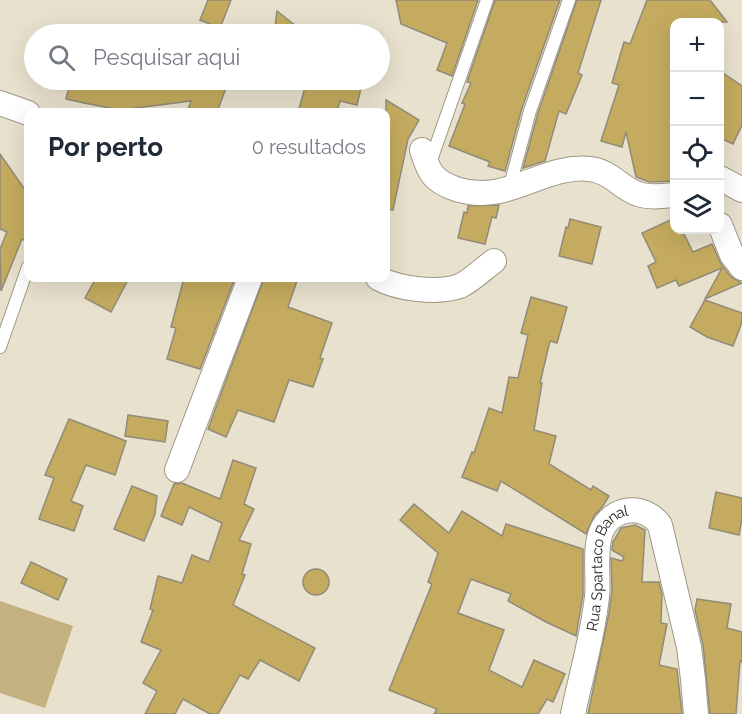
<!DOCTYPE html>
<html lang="pt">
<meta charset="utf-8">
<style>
body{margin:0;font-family:Raleway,sans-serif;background:#f2f2f3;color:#1f2937}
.controls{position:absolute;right:18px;top:18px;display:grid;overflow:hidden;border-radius:12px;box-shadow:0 6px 24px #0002}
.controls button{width:54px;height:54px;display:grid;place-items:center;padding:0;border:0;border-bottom:2px solid #e0e1e3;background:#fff;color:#1f2937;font:30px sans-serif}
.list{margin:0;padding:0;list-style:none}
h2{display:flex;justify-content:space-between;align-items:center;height:78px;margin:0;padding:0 24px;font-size:26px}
h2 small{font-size:20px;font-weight:400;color:#747a83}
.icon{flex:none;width:33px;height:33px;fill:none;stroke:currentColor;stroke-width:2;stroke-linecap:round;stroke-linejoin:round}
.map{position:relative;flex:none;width:742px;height:714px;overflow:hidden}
.search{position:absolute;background:#fff;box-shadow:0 6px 24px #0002;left:24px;top:24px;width:366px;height:66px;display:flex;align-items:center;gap:15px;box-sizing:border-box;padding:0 21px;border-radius:33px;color:#747a83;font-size:22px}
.panel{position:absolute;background:#fff;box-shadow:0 6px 24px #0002;left:24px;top:108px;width:366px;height:174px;border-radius:12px}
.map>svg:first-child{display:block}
.green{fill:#c3b27f}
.building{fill:#c4ab5f;stroke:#918b78;stroke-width:1.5}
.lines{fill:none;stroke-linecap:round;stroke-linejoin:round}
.service-casing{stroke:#9e9885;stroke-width:14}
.minor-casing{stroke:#9e9885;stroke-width:26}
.service{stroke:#fff;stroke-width:12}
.minor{stroke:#fff;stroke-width:24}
.labels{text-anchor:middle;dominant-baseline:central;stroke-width:4.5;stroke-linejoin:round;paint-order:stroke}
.street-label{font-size:15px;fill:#28251e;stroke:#f5eeda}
</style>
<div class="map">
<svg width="742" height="714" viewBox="0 0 742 714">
<rect width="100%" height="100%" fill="#e8e1cd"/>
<!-- green -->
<path class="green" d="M0,601L73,626L45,708L0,693Z"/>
<!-- building -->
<g class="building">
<path d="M208,0H231L220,28L200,20Z"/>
<path d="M396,0H478L452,76L437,70L447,43L401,24Z"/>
<path d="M495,0H560L522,108L505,171L488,166L490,162L449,146L465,104L462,103L471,83L467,82Z"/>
<path d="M577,0H601L578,73L582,75L566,114L559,111L545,161L523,168L538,113Z"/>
<path d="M647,0H710L727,22H675V181L649,182L636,177L626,132L622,147L601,141L619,85L612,83L624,42L630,44Z"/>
<path d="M277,11L306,34H274Z"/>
<path d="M720,71L742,86V125L733,144L720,138Z"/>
<path d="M71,80H229L217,112H187L191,101L120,110L84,103L66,99Z"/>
<path d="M307,80H363L357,105L340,101L337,112H311L299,109Z"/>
<path d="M386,100L419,120L408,139L393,210L386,209Z"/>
<path d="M0,154L28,194V242L22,239L1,291L0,249L7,232L0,229Z"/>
<path d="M499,205L496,218L492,217L485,244L458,238L464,212L467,213L468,206Z"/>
<path d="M675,218V230H682L693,252L712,244L721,264L731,277L742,283L705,299L722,268L679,286L676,280L657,288L648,266L656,262L642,233Z"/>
<path d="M570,219L601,227L592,264L559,256L566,227L568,228Z"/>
<path d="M96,278H129L111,312L85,298Z"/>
<path d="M184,278H235L200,369L167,359L176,328L171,327Z"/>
<path d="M264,278H298L288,307L332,323L320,358L323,359L313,387L289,380L274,422L238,410L226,437L208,429Z"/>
<path d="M531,297L567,307L557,343L550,341L540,383H542L534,430L556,436L549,464L591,490L593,486L609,496L603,506L594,516L586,534L501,481L497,491L462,477L472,452L474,453L489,408L502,413L509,377L518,378L528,335L521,333Z"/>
<path d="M705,300L742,313V322L733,346L707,337L690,327Z"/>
<path d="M128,415L168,421L165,442L125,436Z"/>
<path d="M69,419L126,441L115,475L86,465L71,501L83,506L74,531L39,519L54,478L45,475Z"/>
<path d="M233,460L256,468L244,504L254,509L239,540L251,544L242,574L245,575L233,605L315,648L299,681L260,660L248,679L240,675L218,714H210L183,699L175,714H145L157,691L143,683L161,650L141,642L153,610L150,609L158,576L182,583L192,555L209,562L222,523L189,507L182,525L161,516L174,484L182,483L220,499Z"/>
<path d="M132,486L157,496L155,514L144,541L114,529Z"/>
<path d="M716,492L742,498V519L739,535L709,528Z"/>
<path d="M414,504L449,533L462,511L502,536L506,524L583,549V595L576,636L546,622L508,601L511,594L471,579L458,613L504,630L489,670L522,687L534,660L565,674L553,702L547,699L538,714H434L437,709L389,690L432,584L428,582L438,553L400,520Z"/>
<path d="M635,525L645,530L642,582H659L662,595L661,623L667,624L659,665L677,669L682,714H588L609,613L612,590L611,558L622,561L624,557L612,550L613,542L621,528Z"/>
<path d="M31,562L67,579L58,600L21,583Z"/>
<circle cx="316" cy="582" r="13"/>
<path d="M697,599L731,604L727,628L742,632V662L740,661L736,714H710L703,645L695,610Z"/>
</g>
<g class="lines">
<!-- service casing -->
<g class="service-casing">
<g id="service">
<path d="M430,163L487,0"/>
<path d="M509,189L530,111L569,0"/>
<path d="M0,347L28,267"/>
</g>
</g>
<!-- minor casing -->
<g class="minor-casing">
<g id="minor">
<path d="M0,103L28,113"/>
<path d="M422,150C429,173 433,181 456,189C507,206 542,164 590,169C612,172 619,187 638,194C650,198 663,196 674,195"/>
<path d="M720,178L742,190"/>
<path d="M720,225L732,255L742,268"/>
<path d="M378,278C398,289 437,294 460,286C471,281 483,269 494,261"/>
<path d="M177,470L250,278"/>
<path id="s1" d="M573,714C581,675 593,636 597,596C599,578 594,549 601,532C612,506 644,503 660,525L689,647L693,679L696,714"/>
</g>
</g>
<!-- service -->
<use href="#service" class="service"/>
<!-- minor -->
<use href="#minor" class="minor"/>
</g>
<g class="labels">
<!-- street labels -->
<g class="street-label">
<text stroke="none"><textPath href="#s1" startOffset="153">Rua Spartaco Banal</textPath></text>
</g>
</g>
</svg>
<div class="controls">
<button>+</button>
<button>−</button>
<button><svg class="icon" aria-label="locate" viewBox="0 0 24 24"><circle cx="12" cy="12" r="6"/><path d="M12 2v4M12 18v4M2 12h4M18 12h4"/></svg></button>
<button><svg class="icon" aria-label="layers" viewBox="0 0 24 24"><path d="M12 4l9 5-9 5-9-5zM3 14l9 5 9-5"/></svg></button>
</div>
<div class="search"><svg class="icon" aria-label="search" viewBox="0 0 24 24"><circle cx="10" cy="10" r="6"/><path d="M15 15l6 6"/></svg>Pesquisar aqui</div>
<section class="panel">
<h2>Por perto<small>0 resultados</small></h2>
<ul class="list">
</ul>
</section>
</div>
